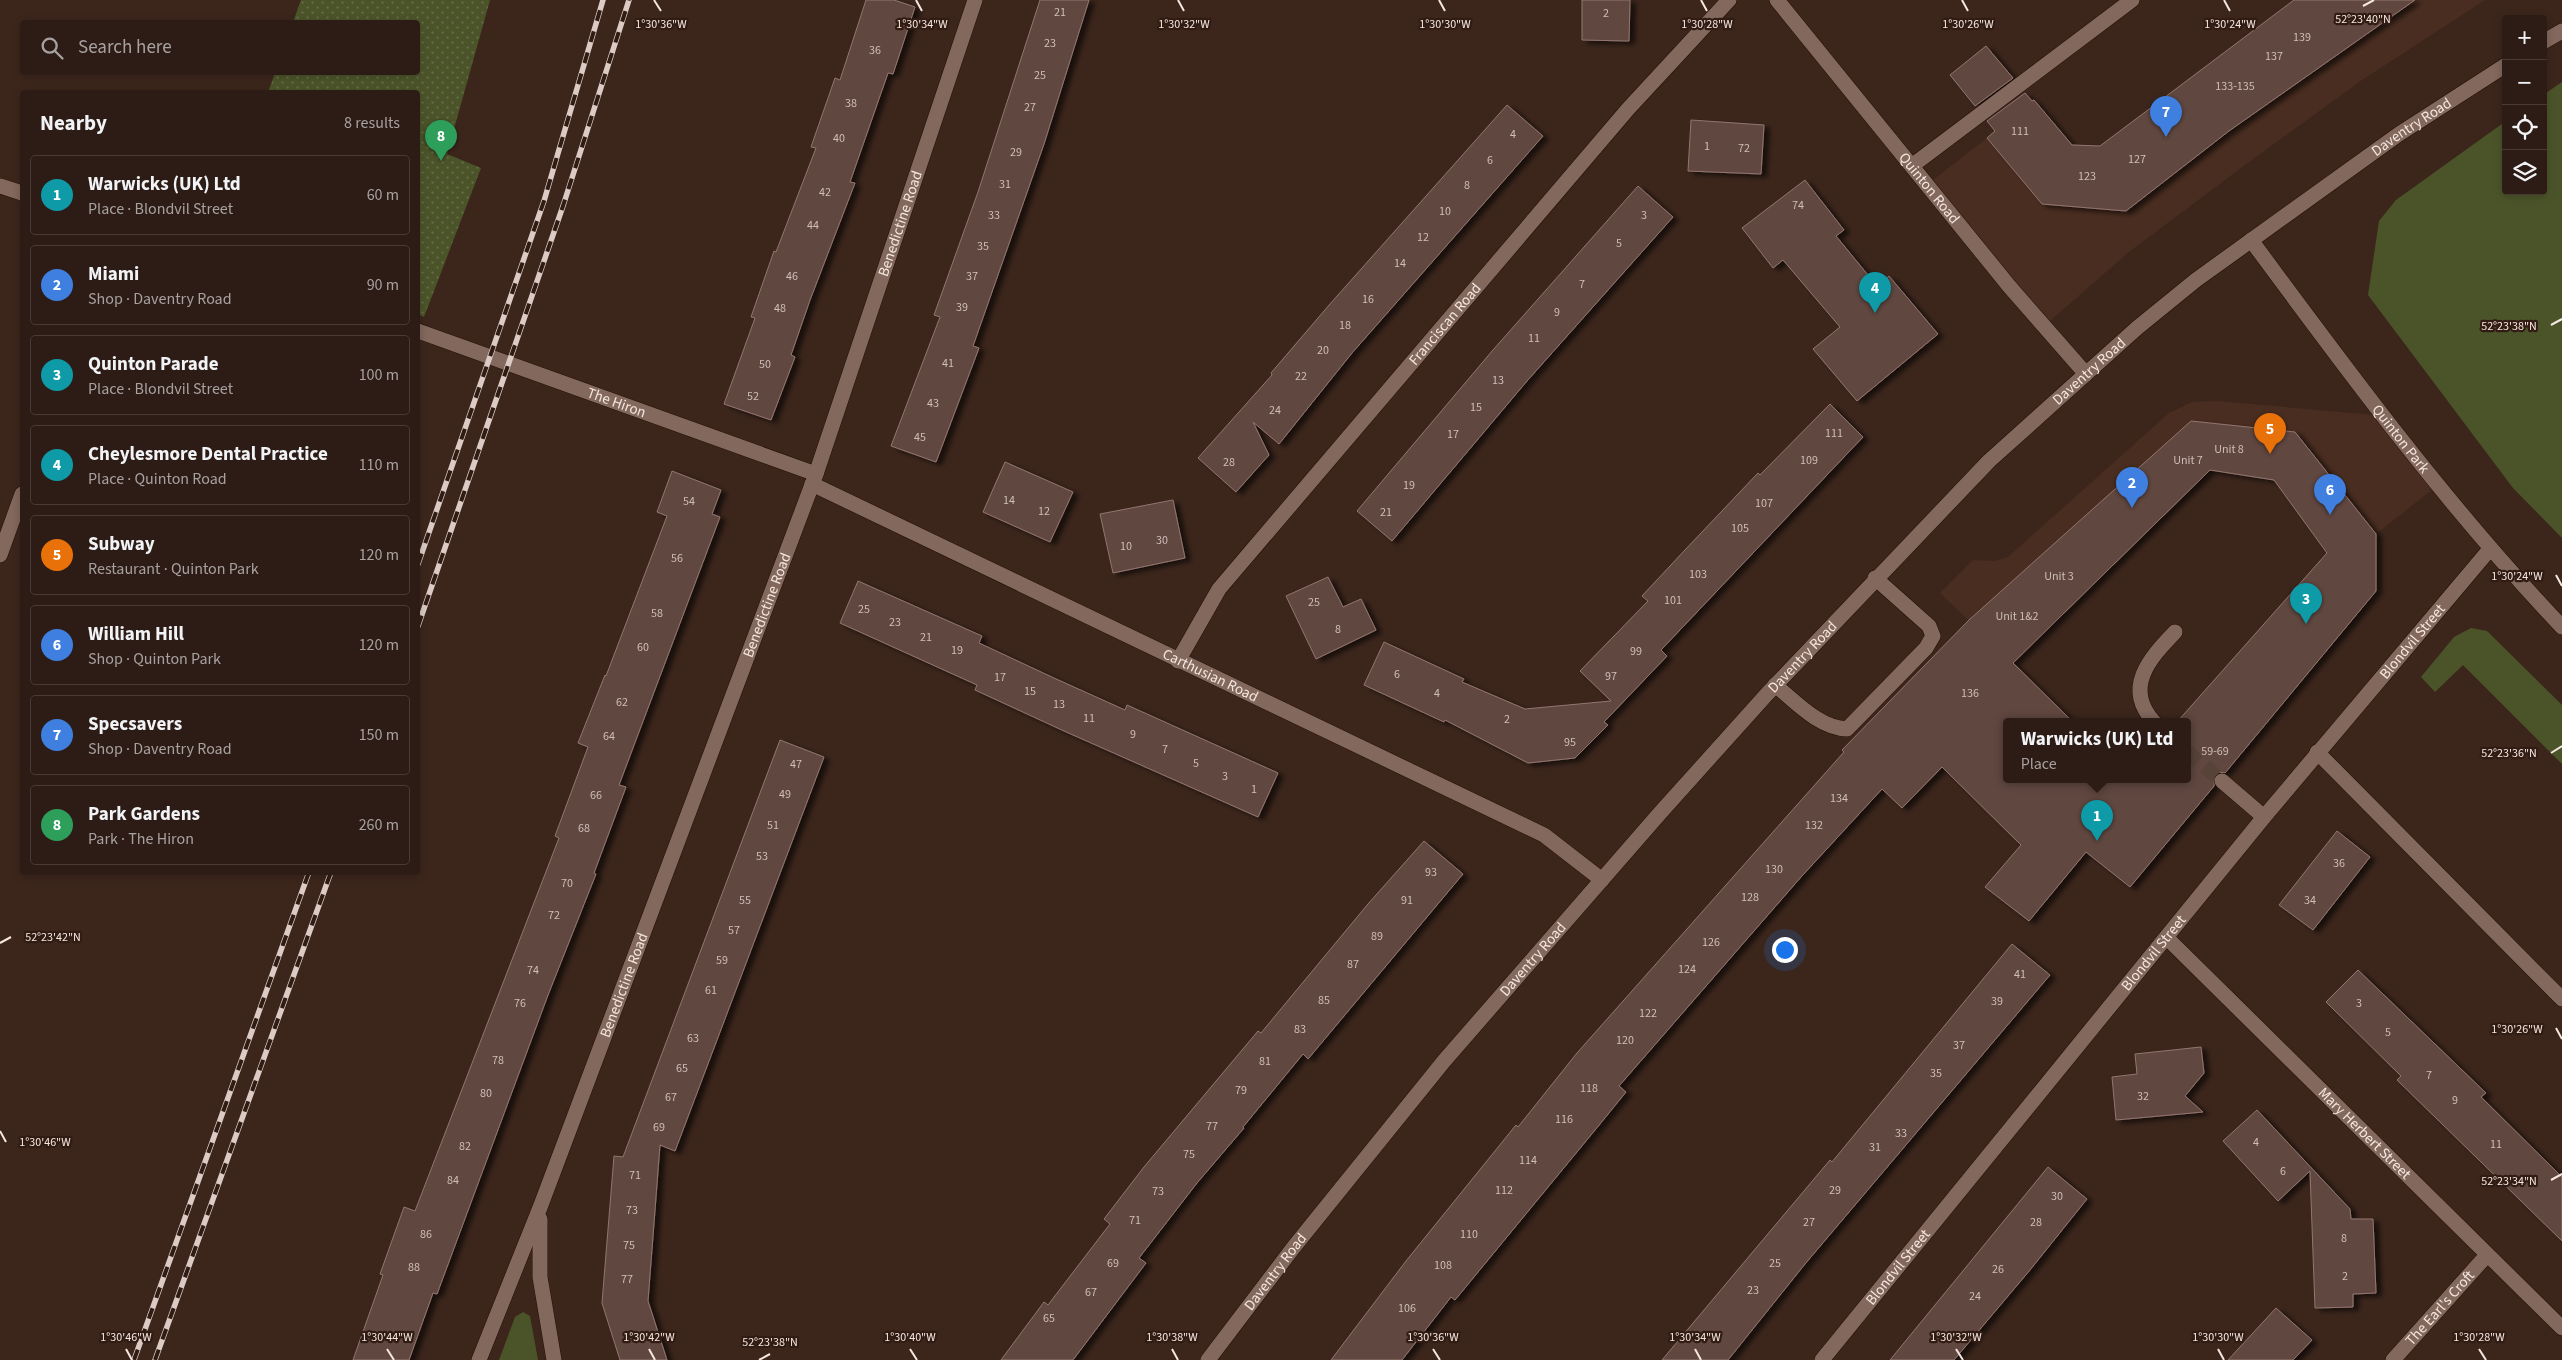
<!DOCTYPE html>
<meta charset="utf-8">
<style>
body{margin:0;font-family:"Source Sans 3",sans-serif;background:#35251e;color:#f1f3f6}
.controls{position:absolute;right:15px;top:15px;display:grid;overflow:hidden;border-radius:5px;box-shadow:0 2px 8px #0003}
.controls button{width:45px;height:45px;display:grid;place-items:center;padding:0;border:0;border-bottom:1px solid #483a34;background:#2d1c15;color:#f1f3f6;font:25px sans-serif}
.you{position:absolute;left:1784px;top:949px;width:18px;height:18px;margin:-12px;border:4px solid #fff;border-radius:50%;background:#1a73e8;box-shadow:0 0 0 8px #1a73e833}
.badge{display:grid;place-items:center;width:32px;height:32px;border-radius:50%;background:#0ad98b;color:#fff;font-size:16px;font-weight:700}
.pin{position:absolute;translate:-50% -41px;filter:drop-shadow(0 1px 2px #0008)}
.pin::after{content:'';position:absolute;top:26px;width:18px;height:15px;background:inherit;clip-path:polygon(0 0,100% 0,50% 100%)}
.popup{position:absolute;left:2003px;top:718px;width:188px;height:65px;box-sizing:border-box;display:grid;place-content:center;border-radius:5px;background:#2d1c15;filter:drop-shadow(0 1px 4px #0005);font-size:16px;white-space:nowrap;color:#a7a1a0}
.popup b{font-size:19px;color:#f1f3f6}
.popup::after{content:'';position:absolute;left:50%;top:100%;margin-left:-10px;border:10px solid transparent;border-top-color:#2d1c15}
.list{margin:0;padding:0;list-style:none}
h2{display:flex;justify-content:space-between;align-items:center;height:65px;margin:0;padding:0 20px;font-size:21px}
h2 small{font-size:16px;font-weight:400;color:#a7a1a0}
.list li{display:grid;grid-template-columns:32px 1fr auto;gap:15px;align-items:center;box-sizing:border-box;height:80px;margin:0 10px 10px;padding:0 10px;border:1px solid #483a34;border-radius:5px}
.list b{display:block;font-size:19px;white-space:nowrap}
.list p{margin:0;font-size:16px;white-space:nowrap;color:#a7a1a0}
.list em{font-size:16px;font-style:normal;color:#a7a1a0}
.icon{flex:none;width:28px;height:28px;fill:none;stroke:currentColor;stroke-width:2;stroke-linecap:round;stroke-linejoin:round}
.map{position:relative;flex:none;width:2562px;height:1360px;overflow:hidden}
.search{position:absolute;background:#2d1c15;box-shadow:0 2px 8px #0003;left:20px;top:20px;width:400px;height:55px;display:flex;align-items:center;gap:12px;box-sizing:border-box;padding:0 18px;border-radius:5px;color:#a7a1a0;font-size:19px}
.panel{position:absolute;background:#2d1c15;box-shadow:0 2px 8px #0003;left:20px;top:90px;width:400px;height:785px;border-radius:5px}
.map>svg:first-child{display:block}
.built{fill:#492d20}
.green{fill:#4b5429}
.garden{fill:url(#garden-dots)}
.building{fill:#604641;stroke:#937670;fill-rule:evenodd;filter:url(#shadow)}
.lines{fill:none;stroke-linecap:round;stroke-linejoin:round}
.minor-tunnel{stroke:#584339;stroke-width:15;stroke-dasharray:15 8;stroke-linecap:butt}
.minor-casing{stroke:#220e06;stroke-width:16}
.minor{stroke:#82685d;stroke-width:15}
.rail-casing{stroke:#dccbc5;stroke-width:5.5}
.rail{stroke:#311c13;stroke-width:4;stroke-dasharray:11;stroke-linecap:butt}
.ticks{fill:none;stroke:#f6e6e0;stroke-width:2}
.labels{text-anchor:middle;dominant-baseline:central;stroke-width:4.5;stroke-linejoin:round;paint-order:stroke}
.number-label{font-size:12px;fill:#d0beb8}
.street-label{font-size:15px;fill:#f6e6e0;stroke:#311c13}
.ticks-label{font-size:12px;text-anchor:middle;fill:#f6e6e0;stroke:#311c13;stroke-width:4.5;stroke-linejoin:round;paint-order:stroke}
</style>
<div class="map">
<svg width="2562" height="1360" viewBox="0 0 2562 1360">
<defs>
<pattern id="garden-dots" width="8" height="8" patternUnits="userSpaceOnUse" patternTransform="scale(1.25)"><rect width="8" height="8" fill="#4b5429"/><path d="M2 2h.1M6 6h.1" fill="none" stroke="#666d48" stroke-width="1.8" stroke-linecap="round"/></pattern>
<filter id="shadow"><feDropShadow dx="5.5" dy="3" stdDeviation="2.5" flood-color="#0009"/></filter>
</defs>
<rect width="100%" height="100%" fill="#3c261c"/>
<!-- built -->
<g class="built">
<path d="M2417,0H2485L2362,80L2249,162L2129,252L2044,326L1928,184L1987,138L2042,204L2126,210L2307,75Z"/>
<path d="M2218,401L2384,416L2438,485L2376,534L2295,432L2192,421L1969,621L1940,593L1973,560L1995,561L2008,557L2169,413L2192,402Z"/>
</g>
<!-- green -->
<g class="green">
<path d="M2562,82V538L2513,488L2368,295L2379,221L2396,200L2506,121V191H2543V95Z"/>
<path d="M2471,628L2487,631L2562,705V764L2463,665L2435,692L2421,677L2454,637Z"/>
<path d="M523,1312L530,1316L538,1360H499L515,1317Z"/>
</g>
<!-- garden -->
<path class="garden" d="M301,0H490L447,154L481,168L424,317L418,314V92H268L275,73L418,72V22H293Z"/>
<!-- building -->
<g class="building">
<path d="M866,0H894L915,7L893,74L888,73L850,182L855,183L810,300L791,355L795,357L771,420L724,404L755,318L751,317L774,251L776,252L816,148L811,147L835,78L840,80Z"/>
<path d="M1040,0H1089L1044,144L973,346L979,348L936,462L891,446L940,317L934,315L978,192Z"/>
<path d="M1582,0H1630L1629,41L1582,40Z"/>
<path d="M2294,0H2415L2229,131L2126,211L2042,204L1987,138L1995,131L1987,121L2025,93L2032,101L2034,100L2072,145L2100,146Z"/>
<path d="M1986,46L2013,78L1975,106L1950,75Z"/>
<path d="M1507,105L1543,136L1352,353L1279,444L1253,422L1269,455L1236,492L1198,458L1272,375L1271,373L1330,304Z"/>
<path d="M1691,120L1764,125L1761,174L1688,171Z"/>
<path d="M1805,180L1844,230L1836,236L1877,286L1889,276L1938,334L1857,401L1813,349L1840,327L1783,260L1773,268L1742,228Z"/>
<path d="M1638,186L1673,217L1527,381L1392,541L1357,511L1493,350Z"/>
<path d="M1830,404L1863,437L1661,650L1667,656L1604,722L1608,725L1575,758L1528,763L1445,720L1444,722L1364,685L1384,642L1464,679L1462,682L1525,709L1611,701L1580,671L1648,601L1642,596L1684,551L1758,473L1760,475Z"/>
<path d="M2191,421L2295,432L2376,534V591L2225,773L2219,772L2215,775L2214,786L2130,887L2086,852L2029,921L1985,887L2021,845L1942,767L1902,808L1882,789L1801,877L1619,1086L1626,1092L1600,1124L1455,1300L1451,1297L1402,1360H1331L1406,1261L1516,1125L1518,1127L1577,1053L1844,752L1842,750L1969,620ZM2210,470L2274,480L2327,553L2177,722H2187V780H2007V722H2073L2013,663Z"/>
<path d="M1005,462L1073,492L1050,542L983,512Z"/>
<path d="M672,471L721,490L712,514L720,517L619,785L626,787L594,873L596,874L548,995L437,1294L433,1293L409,1360H353L383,1275L380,1274L404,1207L415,1211L559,838L555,836L588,747L578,743L605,675L606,676L667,516L657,512Z"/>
<path d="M1173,500L1185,558L1113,573L1100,514Z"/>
<path d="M1328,577L1343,607L1361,599L1376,630L1316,659L1286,596Z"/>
<path d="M858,581L982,636L979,643L1054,678L1125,710L1127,705L1278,773L1258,817L1064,731L975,690L977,685L840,623Z"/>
<path d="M780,740L824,757L675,1151L660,1145L648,1301L667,1360H620L602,1303L614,1156L623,1157Z"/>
<path d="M2337,831L2370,857L2313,930L2279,905Z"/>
<path d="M1424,841L1463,874L1308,1059L1303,1054L1243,1127L1244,1128L1197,1183L1139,1258L1146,1263L1073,1360H1001L1044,1302L1048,1305L1110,1224L1104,1219L1144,1167L1258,1031L1261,1033L1368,904Z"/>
<path d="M2012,944L2050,975L1805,1264L1728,1360H1662L1830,1160L1832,1162Z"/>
<path d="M2358,970L2486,1093L2481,1097L2562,1177V1241L2397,1080L2401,1076L2326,1002Z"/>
<path d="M2201,1047L2204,1073L2185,1096L2203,1112L2116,1120L2112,1077L2137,1074L2135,1054Z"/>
<path d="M2257,1110L2350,1209L2351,1219H2373L2376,1293L2353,1294V1307L2315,1308L2310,1171L2278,1201L2223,1141Z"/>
<path d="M2048,1167L2087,1199L2030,1270L1954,1360H1890Z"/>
<path d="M2276,1308L2312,1340L2293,1360H2228Z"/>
</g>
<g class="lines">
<!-- minor-tunnel -->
<path class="minor-tunnel" d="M2187,752L2222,781"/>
<!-- minor casing -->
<g class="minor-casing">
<g id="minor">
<path id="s1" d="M1777,0L2009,286L2086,374"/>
<path d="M2543,42L2562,31"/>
<path d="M1913,165L2132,0"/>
<path d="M0,186L22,193"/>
<path id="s2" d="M2251,240C2349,373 2448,507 2562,627"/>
<path id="s3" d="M418,331L816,474"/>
<path id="s4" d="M812,484L1544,835L1602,880"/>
<path d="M0,555L22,494"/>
<path id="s5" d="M1178,661L1219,589L1628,109L1729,0"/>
<path d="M1775,685C1796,702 1819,728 1847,729L1926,648L1933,636L1929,626L1875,578"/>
<path d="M2154,722C2123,688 2149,659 2175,632"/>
<path d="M2317,752L2562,999"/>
<path d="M2222,781L2264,817"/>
<path id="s6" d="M2167,938L2562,1328"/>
<path d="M540,1219V1277L554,1360"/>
<path id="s7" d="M479,1360L541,1205L816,474L975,0"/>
<path id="s8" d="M1208,1360L1293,1248L1444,1061L1660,813L1767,694L1989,461L2137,328L2196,280L2399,134L2506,65"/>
<path id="s9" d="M1822,1360L2264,817L2490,549"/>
<path id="s10" d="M2393,1360L2487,1255"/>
</g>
</g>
<!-- minor -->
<use href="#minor" class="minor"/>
<!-- rail casing -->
<g class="rail-casing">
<g id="rail">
<path d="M418,564L544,201L603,0"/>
<path d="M418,626L563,206L629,0"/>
<path d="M134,1360L309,872"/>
<path d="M155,1360L331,872"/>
</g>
</g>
<!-- rail -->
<use href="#rail" class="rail"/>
</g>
<!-- ticks -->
<path class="ticks" d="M654,0L661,11M916,0L922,11M1178,0L1184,11M1439,0L1445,11M1701,0L1707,11M1962,0L1968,11M2224,0L2230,11M2363,6L2374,0M2551,325L2562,319M2556,575L2562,586M2551,753L2562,746M0,943L11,937M2556,1028L2562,1039M0,1131L6,1142M2551,1180L2562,1174M126,1349L132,1360M387,1349L394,1360M649,1349L655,1360M910,1349L917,1360M1172,1349L1178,1360M1433,1349L1440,1360M1695,1349L1701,1360M1956,1349L1963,1360M2218,1349L2224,1360M2479,1349L2486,1360M759,1360L770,1354"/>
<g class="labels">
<!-- number labels -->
<g class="number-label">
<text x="1060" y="12">21</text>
<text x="1606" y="13">2</text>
<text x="2302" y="37">139</text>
<text x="1050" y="43">23</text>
<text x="875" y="50">36</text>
<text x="2274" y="56">137</text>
<text x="1040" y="75">25</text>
<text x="2235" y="86">133-135</text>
<text x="851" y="103">38</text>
<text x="1030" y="107">27</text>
<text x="2020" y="131">111</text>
<text x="1513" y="134">4</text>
<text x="839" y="138">40</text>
<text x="1707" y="146">1</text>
<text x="1744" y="148">72</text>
<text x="1016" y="152">29</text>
<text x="2137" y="159">127</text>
<text x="1490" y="160">6</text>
<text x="2087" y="176">123</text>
<text x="1005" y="184">31</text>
<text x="1467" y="185">8</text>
<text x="825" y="192">42</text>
<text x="1798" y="205">74</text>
<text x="1445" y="211">10</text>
<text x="994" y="215">33</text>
<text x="1644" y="215">3</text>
<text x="813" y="225">44</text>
<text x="1423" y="237">12</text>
<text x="1619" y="243">5</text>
<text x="983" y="246">35</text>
<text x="1400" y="263">14</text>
<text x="792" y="276">46</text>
<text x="972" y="276">37</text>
<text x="1582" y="284">7</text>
<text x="1368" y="299">16</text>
<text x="962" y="307">39</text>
<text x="780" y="308">48</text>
<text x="1557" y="312">9</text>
<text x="1345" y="325">18</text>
<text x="1534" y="338">11</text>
<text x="1323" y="350">20</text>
<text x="948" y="363">41</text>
<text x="765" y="364">50</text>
<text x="1301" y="376">22</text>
<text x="1498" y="380">13</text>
<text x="753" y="396">52</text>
<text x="933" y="403">43</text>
<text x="1476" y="407">15</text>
<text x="1275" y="410">24</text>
<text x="1834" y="433">111</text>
<text x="1453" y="434">17</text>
<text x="920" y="437">45</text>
<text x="2229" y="449">Unit 8</text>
<text x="1809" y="460">109</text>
<text x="2188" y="460">Unit 7</text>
<text x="1229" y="462">28</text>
<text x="1409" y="485">19</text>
<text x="1009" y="500">14</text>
<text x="689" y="501">54</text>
<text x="1764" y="503">107</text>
<text x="1044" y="511">12</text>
<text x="1386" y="512">21</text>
<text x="1740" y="528">105</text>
<text x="1162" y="540">30</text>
<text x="1126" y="546">10</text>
<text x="677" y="558">56</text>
<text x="1698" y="574">103</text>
<text x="2059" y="576">Unit 3</text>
<text x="1673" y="600">101</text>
<text x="1314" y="602">25</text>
<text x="864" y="609">25</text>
<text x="657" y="613">58</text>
<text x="2017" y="616">Unit 1&amp;2</text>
<text x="895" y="622">23</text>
<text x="1338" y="629">8</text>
<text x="926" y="637">21</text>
<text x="643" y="647">60</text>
<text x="957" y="650">19</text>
<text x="1636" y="651">99</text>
<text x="1397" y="674">6</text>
<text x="1611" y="676">97</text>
<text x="1000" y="677">17</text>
<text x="1030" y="691">15</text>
<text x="1437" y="693">4</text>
<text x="1970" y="693">136</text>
<text x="622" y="702">62</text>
<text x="1059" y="704">13</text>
<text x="1089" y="718">11</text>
<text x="1507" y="719">2</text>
<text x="1133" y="734">9</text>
<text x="609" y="736">64</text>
<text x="1570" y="742">95</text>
<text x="1165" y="749">7</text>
<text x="2215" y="751">59-69</text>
<text x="1196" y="763">5</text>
<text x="796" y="764">47</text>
<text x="1225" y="776">3</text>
<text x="1254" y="789">1</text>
<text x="785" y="794">49</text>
<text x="596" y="795">66</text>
<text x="1839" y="798">134</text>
<text x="773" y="825">51</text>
<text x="1814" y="825">132</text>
<text x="584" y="828">68</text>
<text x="762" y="856">53</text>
<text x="2339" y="863">36</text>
<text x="1774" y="869">130</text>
<text x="1431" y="872">93</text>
<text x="567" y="883">70</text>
<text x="1750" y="897">128</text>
<text x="745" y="900">55</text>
<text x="1407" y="900">91</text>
<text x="2310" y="900">34</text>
<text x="554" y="915">72</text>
<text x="734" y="930">57</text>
<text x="1377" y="936">89</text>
<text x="1711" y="942">126</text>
<text x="722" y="960">59</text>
<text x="1353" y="964">87</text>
<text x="1687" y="969">124</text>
<text x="533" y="970">74</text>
<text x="2020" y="974">41</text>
<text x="711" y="990">61</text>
<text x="1324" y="1000">85</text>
<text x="1997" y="1001">39</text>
<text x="520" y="1003">76</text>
<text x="2359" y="1003">3</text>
<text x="1648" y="1013">122</text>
<text x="1300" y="1029">83</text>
<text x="2388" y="1032">5</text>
<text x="693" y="1038">63</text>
<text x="1625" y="1040">120</text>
<text x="1959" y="1045">37</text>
<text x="498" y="1060">78</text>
<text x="1265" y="1061">81</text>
<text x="682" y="1068">65</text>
<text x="1936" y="1073">35</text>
<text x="2429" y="1075">7</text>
<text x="1589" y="1088">118</text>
<text x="1241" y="1090">79</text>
<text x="486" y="1093">80</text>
<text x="2143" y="1096">32</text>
<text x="671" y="1097">67</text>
<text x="2455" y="1100">9</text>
<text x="1564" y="1119">116</text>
<text x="1212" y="1126">77</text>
<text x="659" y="1127">69</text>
<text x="1901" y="1133">33</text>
<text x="2256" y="1142">4</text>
<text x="2496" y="1144">11</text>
<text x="465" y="1146">82</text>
<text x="1875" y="1147">31</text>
<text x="1189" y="1154">75</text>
<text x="1528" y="1160">114</text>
<text x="2283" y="1171">6</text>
<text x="635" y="1175">71</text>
<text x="453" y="1180">84</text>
<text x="1504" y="1190">112</text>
<text x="1835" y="1190">29</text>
<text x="1158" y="1191">73</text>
<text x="2057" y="1196">30</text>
<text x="632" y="1210">73</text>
<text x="1135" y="1220">71</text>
<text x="1809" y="1222">27</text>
<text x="2036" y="1222">28</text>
<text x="426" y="1234">86</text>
<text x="1469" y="1234">110</text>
<text x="2344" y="1238">8</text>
<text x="629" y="1245">75</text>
<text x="1113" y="1263">69</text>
<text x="1775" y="1263">25</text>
<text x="1443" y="1265">108</text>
<text x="414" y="1267">88</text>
<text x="1998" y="1269">26</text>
<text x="2345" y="1276">2</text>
<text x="627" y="1279">77</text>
<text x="1753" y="1290">23</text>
<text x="1091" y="1292">67</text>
<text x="1975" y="1296">24</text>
<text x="1407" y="1308">106</text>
<text x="1049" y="1318">65</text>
</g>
<!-- street labels -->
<g class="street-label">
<text stroke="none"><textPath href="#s8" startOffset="1731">Daventry Road</textPath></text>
<text stroke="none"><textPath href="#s1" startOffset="242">Quinton Road</textPath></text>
<text stroke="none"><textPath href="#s7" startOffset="1212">Benedictine Road</textPath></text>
<text stroke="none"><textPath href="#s5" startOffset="431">Franciscan Road</textPath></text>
<text stroke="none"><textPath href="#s8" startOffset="1326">Daventry Road</textPath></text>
<text stroke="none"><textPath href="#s3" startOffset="211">The Hiron</textPath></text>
<text stroke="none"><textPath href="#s2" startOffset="249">Quinton Park</textPath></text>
<text stroke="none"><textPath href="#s7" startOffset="808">Benedictine Road</textPath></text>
<text stroke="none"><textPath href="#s9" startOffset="930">Blondvil Street</textPath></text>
<text stroke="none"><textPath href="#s8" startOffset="921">Daventry Road</textPath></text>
<text stroke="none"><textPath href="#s4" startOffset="442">Carthusian Road</textPath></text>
<text stroke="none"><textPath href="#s9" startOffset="525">Blondvil Street</textPath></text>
<text stroke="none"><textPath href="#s8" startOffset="516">Daventry Road</textPath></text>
<text stroke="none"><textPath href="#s7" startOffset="402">Benedictine Road</textPath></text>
<text stroke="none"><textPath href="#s6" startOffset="278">Mary Herbert Street</textPath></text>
<text stroke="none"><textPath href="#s9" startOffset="120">Blondvil Street</textPath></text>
<text stroke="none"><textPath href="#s8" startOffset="111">Daventry Road</textPath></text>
<text stroke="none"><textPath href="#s10" startOffset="70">The Earl's Croft</textPath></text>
</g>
</g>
<g class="ticks-label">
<text x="2363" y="23">52°23'40"N</text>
<text x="661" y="28">1°30'36"W</text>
<text x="922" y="28">1°30'34"W</text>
<text x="1184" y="28">1°30'32"W</text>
<text x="1445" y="28">1°30'30"W</text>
<text x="1707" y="28">1°30'28"W</text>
<text x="1968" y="28">1°30'26"W</text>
<text x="2230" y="28">1°30'24"W</text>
<text x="2509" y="330">52°23'38"N</text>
<text x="2517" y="580">1°30'24"W</text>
<text x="2509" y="757">52°23'36"N</text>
<text x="53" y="941">52°23'42"N</text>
<text x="2517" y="1033">1°30'26"W</text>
<text x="45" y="1146">1°30'46"W</text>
<text x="2509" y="1185">52°23'34"N</text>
<text x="126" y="1341">1°30'46"W</text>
<text x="387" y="1341">1°30'44"W</text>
<text x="649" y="1341">1°30'42"W</text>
<text x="910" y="1341">1°30'40"W</text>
<text x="1172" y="1341">1°30'38"W</text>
<text x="1433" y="1341">1°30'36"W</text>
<text x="1695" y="1341">1°30'34"W</text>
<text x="1956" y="1341">1°30'32"W</text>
<text x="2218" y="1341">1°30'30"W</text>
<text x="2479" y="1341">1°30'28"W</text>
<text x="770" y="1346">52°23'38"N</text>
</g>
</svg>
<div class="controls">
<button>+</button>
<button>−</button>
<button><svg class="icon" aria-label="locate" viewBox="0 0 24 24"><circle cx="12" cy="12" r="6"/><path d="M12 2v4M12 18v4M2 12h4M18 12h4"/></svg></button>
<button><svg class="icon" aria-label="layers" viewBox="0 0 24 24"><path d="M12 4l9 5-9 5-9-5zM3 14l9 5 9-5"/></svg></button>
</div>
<div class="you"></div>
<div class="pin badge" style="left:2097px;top:841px;background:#0f9aa8">1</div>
<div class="popup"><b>Warwicks (UK) Ltd</b>Place</div>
<div class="pin badge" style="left:2132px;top:508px;background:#3f7fe0">2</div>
<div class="pin badge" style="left:2306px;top:624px;background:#0f9aa8">3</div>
<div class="pin badge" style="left:1875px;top:313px;background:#0f9aa8">4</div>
<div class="pin badge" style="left:2270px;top:454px;background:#e8710a">5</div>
<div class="pin badge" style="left:2330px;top:515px;background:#3f7fe0">6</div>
<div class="pin badge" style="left:2166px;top:137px;background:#3f7fe0">7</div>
<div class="pin badge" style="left:441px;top:161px;background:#2e9e5b">8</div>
<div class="search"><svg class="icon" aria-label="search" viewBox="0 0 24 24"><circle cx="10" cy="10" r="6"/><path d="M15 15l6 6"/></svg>Search here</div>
<section class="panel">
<h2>Nearby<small>8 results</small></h2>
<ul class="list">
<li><span class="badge" style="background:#0f9aa8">1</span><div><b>Warwicks (UK) Ltd</b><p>Place · Blondvil Street</p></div><em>60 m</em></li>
<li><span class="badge" style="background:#3f7fe0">2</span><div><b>Miami</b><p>Shop · Daventry Road</p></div><em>90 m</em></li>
<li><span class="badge" style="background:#0f9aa8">3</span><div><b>Quinton Parade</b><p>Place · Blondvil Street</p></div><em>100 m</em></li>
<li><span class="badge" style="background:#0f9aa8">4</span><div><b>Cheylesmore Dental Practice</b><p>Place · Quinton Road</p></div><em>110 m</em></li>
<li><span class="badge" style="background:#e8710a">5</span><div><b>Subway</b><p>Restaurant · Quinton Park</p></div><em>120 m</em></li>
<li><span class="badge" style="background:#3f7fe0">6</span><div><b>William Hill</b><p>Shop · Quinton Park</p></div><em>120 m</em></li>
<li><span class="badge" style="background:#3f7fe0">7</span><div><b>Specsavers</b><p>Shop · Daventry Road</p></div><em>150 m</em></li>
<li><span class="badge" style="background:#2e9e5b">8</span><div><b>Park Gardens</b><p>Park · The Hiron</p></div><em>260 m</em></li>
</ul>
</section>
</div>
